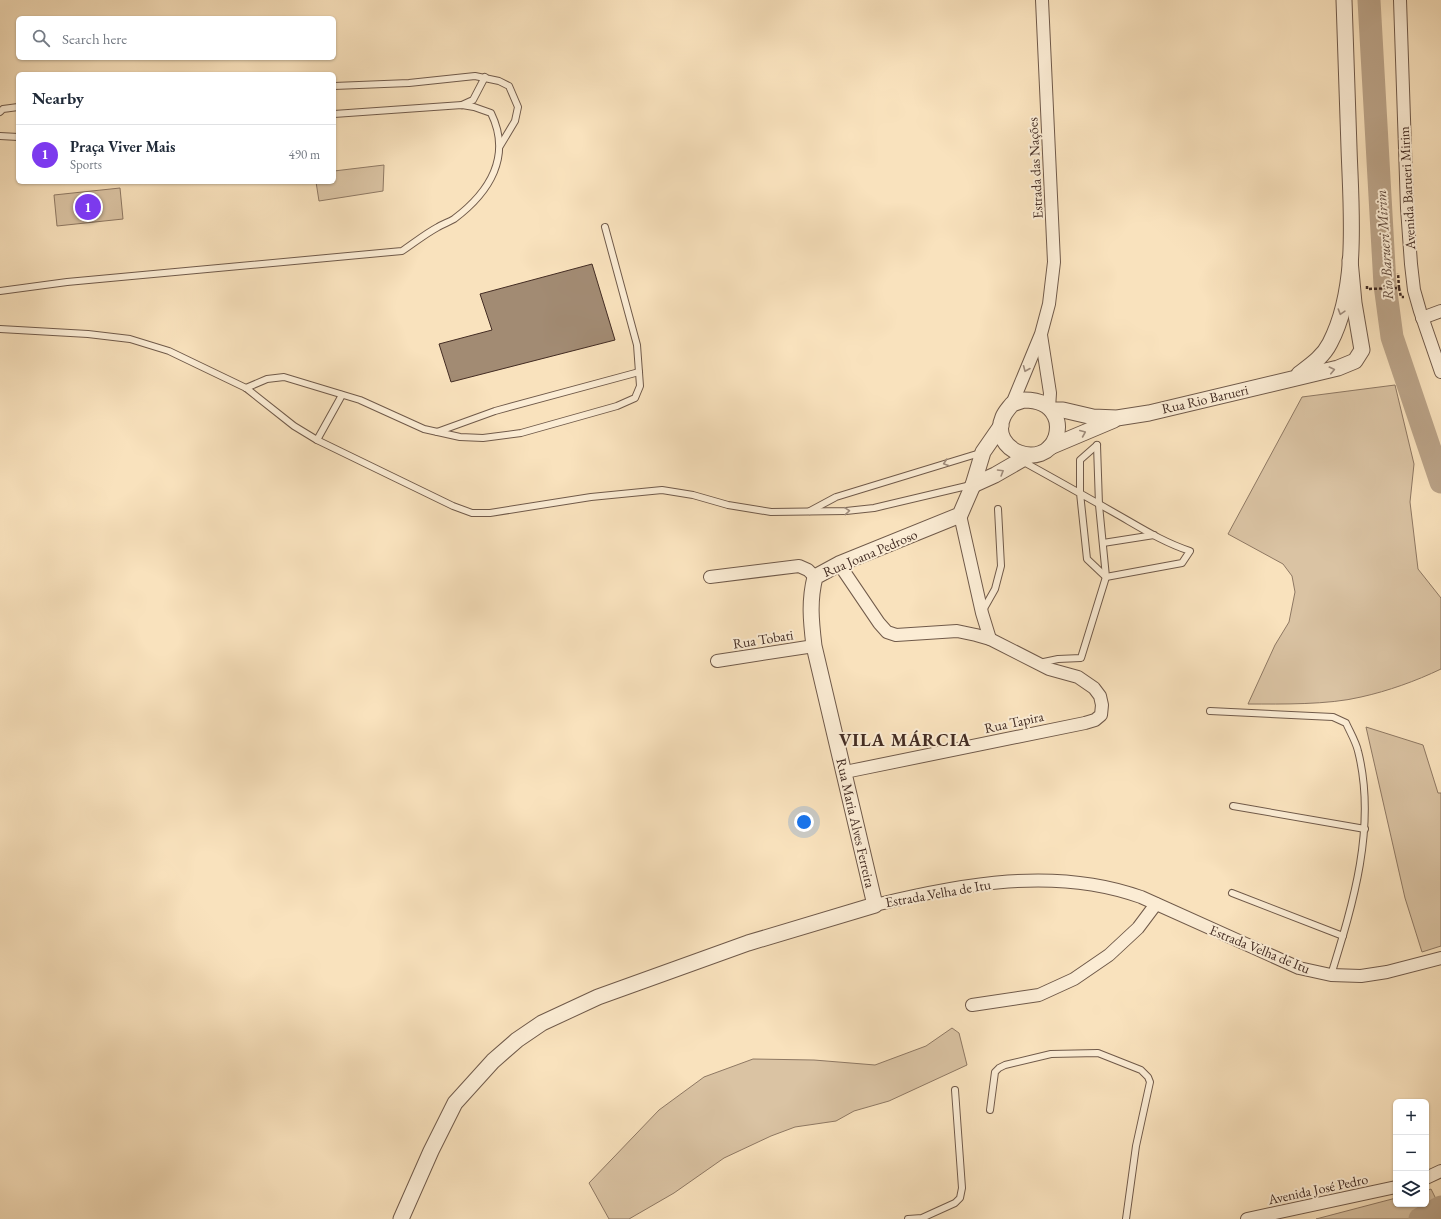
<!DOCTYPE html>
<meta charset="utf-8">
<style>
body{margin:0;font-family:"EB Garamond",serif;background:#f2f2f3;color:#1f2937}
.controls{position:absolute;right:12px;bottom:12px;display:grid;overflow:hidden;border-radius:6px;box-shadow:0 1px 3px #0004}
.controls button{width:36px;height:36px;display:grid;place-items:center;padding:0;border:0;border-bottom:1px solid #e0e1e3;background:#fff;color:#1f2937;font:20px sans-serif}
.you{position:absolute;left:804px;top:822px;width:14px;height:14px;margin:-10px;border:3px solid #fff;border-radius:50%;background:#1a73e8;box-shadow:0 0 0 6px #1a73e833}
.badge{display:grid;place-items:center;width:26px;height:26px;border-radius:50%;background:#7c3aed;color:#fff;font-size:13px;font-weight:700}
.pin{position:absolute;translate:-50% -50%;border:2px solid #fff;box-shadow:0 1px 4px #0006}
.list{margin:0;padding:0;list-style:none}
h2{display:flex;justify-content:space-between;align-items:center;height:52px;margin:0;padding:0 16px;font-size:17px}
h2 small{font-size:13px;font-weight:400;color:#747a83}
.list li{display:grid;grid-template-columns:26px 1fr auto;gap:12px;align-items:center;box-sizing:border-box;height:60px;padding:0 16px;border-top:1px solid #e0e1e3}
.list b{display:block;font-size:15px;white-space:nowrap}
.list p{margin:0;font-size:13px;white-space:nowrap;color:#747a83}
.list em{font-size:13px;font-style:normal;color:#747a83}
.icon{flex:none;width:22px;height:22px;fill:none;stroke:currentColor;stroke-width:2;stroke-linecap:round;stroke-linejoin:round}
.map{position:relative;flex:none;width:1441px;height:1219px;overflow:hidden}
.search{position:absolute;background:#fff;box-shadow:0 1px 3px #0004;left:16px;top:16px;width:320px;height:44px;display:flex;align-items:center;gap:10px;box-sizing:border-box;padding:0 14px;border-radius:6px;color:#747a83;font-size:15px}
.panel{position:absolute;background:#fff;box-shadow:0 1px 3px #0004;left:16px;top:72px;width:320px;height:112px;border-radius:6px}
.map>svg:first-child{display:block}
.green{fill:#dac3a3;stroke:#8e7863}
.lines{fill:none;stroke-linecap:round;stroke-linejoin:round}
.river{stroke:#bba489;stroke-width:23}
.building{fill:#a28b73;stroke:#432c23}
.service-casing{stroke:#705a4a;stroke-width:8}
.minor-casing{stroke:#705a4a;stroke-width:14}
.tertiary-casing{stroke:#705a4a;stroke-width:17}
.path{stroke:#432c23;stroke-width:2.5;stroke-dasharray:3 2;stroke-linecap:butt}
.service{stroke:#fbecd4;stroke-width:6}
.minor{stroke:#fbecd4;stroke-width:12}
.tertiary{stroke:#fbecd4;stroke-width:15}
.oneway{stroke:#9f8c7c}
.labels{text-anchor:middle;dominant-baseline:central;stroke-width:4;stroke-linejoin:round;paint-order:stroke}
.street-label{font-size:14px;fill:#432c23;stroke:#fbecd4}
.water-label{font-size:15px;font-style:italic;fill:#614a3c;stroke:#fbecd4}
.district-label{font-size:18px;font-weight:bold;letter-spacing:1px;fill:#432c23;stroke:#fbecd4}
</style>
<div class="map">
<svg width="1441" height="1219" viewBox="0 0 1441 1219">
<rect width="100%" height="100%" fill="#f9e2bd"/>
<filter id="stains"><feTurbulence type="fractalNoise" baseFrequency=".005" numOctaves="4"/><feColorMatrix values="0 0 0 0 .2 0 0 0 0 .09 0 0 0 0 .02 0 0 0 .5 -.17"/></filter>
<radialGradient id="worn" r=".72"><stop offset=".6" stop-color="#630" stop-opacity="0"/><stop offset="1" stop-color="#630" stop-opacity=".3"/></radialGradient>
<!-- green -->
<g class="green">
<path d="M384,165L383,191L319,201L316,182H334V171Z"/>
<path d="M120,188L123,219L57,226L54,195Z"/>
<path d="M1395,385L1414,464L1410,502L1418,569L1441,598V669C1416,681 1388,691 1361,697C1328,705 1282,704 1248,704L1275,645L1289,622L1295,592L1292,576L1283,564L1228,534L1302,397Z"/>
<path d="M1366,727L1423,745L1438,793H1441V946L1422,952L1405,898Z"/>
<path d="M952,1028L959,1033L967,1065L889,1101L854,1111L836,1121L795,1127L771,1136L724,1158L674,1193L629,1219H609L589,1183L659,1110L704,1077L753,1059L814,1060L875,1065L926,1046Z"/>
<path d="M1431,1189L1441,1209V1219H1316L1396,1198V1204H1426V1191Z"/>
</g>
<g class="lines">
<!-- river -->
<g class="river">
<path d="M1369,0L1385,285L1392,337L1441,482"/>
<path d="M1420,1219L1441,1207"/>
</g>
</g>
<!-- building -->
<path class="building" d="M592,264L615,340L451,382L439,344L492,330L480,294Z"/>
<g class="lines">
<!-- service casing -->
<g class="service-casing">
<g id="service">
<path d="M334,86L409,83L475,76L499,81L509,86L518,107L515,121L500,146"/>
<path d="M462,105L473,100L485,77"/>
<path d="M0,112L3,109L18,107"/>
<path d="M0,136L18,137"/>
<path d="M0,291L67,282L402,251C414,243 425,234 438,227C443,224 449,222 454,219C490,192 512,156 491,113L474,107L462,105L334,114"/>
<path d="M0,329L88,334L130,339L169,351L246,388L294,426L317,440L453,506L472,513H490L591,497L662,490L693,495L728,505L771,512L846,511L874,508L971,485"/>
<path d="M246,388L267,379L284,377L360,400L424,429L460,437L483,438L521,433L617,406L635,398L640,386L637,345L605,227"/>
<path d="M437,432L495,411L639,372"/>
<path d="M317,440L342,395"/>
<path d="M1022,461C1053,478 1083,495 1113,512C1138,526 1162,542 1190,551L1182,563L1106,577L1087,559L1080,493V460L1097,445"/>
<path d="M810,511L836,497L980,453"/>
<path d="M1103,543L1154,535"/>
<path d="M982,612L995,589L1001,566L998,509"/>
<path d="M1039,663L1058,659L1081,658L1106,577L1099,505L1097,445"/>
<path d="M1210,711L1333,717L1346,723C1350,732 1356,742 1358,751C1377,826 1353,904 1331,975"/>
<path d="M1233,806L1365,829"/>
<path d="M1232,893L1343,936"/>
<path d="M990,1110L995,1072L999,1068L1005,1065L1051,1054L1098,1053L1141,1070L1148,1077L1150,1082L1136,1146L1126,1219"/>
<path d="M908,1219L922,1218L955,1203L960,1198L962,1188L955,1090"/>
</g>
</g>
<!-- minor casing -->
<g class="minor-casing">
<g id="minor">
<path d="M1400,0L1407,208L1411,264L1414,290L1420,311L1441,372"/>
<path d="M1422,318L1441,311"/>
<path d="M1041,335L1050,393L1049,408"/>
<path d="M1012,404L1041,334L1049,304L1054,262L1042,0"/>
<path d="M960,515L982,613L990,639"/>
<path d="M839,564L879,623L887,632L896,635L957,631L976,635L990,639L1049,669L1078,677L1094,688L1100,696L1102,705L1101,715L1095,720L1085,723L845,772"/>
<path d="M710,577L799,566L808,570L815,577"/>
<path d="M717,661L814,646"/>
<path d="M875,905C961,884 1055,866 1141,897L1299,968L1331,975L1361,976L1387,972L1441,958"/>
<path d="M972,1005L1039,995L1074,979L1109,955L1138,928L1156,904"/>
<path d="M1426,1178L1441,1171"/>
<path d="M1247,1219L1396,1187"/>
</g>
</g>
<!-- tertiary casing -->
<g class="tertiary-casing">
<g id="tertiary">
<path d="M1299,374C1311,365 1323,357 1330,343C1359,287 1351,210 1349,148C1347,99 1346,49 1344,0"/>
<path d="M1024,400C1037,400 1049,403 1055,416C1058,422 1058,430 1056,437C1044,472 988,451 1003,417C1005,412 1009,408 1012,404Z"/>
<path d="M1052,410H1063L1093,417L1117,418L1149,413L1338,368L1355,361L1362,350L1354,303L1350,260"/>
<path d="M1050,447L1114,420"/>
<path d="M973,485L995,475L1028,456"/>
<path d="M401,1219L431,1151L455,1103L493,1061L517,1040L542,1023L598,997L748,943L875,905L814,646C811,621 809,601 815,577L839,564L960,515L973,485L983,452L1001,426"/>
</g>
</g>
<!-- path -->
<g class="path">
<path d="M1367,286V289L1399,288L1398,273"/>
<path d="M1399,288L1401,297H1404"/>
</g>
<!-- service -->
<use href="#service" class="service"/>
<!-- minor -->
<use href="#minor" class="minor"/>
<!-- tertiary -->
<use href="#tertiary" class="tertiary"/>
</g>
<!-- one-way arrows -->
<defs><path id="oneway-chevron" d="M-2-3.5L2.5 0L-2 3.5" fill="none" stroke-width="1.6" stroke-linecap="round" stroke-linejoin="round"/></defs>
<g class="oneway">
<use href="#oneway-chevron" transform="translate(1341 312) rotate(107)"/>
<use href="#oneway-chevron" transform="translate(1026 369) rotate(113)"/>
<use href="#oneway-chevron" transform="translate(1332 370) rotate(-13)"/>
<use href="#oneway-chevron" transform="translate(1083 433) rotate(-23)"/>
<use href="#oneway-chevron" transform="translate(946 463) rotate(162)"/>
<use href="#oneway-chevron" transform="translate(1001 472) rotate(-31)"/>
<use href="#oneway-chevron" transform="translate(847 511) rotate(-5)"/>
</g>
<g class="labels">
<!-- street labels -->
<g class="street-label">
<text transform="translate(1035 168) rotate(-93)">Estrada das Nações</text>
<text transform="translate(1407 188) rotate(-93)">Avenida Barueri Mirim</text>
<text transform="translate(1205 399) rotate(-13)">Rua Rio Barueri</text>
<text transform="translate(870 553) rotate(-23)">Rua Joana Pedroso</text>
<text transform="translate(763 639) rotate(-9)">Rua Tobati</text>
<text transform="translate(1014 722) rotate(-12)">Rua Tapira</text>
<text transform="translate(856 823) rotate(77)">Rua Maria Alves Ferreira</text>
<text transform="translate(938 893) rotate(-10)">Estrada Velha de Itu</text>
<text transform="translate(1260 949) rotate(22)">Estrada Velha de Itu</text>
<text transform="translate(1318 1189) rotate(-12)">Avenida José Pedro</text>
</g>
<!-- water labels -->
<g class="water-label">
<text transform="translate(1384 245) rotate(-94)">Rio Barueri Mirim</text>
</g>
<!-- district labels -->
<g class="district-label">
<text x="905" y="739">VILA MÁRCIA</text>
</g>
</g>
<rect width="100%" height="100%" filter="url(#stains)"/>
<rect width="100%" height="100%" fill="url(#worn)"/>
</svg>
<div class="controls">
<button>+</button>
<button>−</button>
<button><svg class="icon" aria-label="layers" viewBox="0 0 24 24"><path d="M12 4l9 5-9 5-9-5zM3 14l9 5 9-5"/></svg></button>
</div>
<div class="you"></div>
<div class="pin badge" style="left:88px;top:207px">1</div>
<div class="search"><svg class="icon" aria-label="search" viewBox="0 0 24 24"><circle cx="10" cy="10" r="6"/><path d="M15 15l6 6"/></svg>Search here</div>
<section class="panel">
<h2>Nearby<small></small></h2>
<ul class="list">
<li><span class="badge">1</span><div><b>Praça Viver Mais</b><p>Sports</p></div><em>490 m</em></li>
</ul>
</section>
</div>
